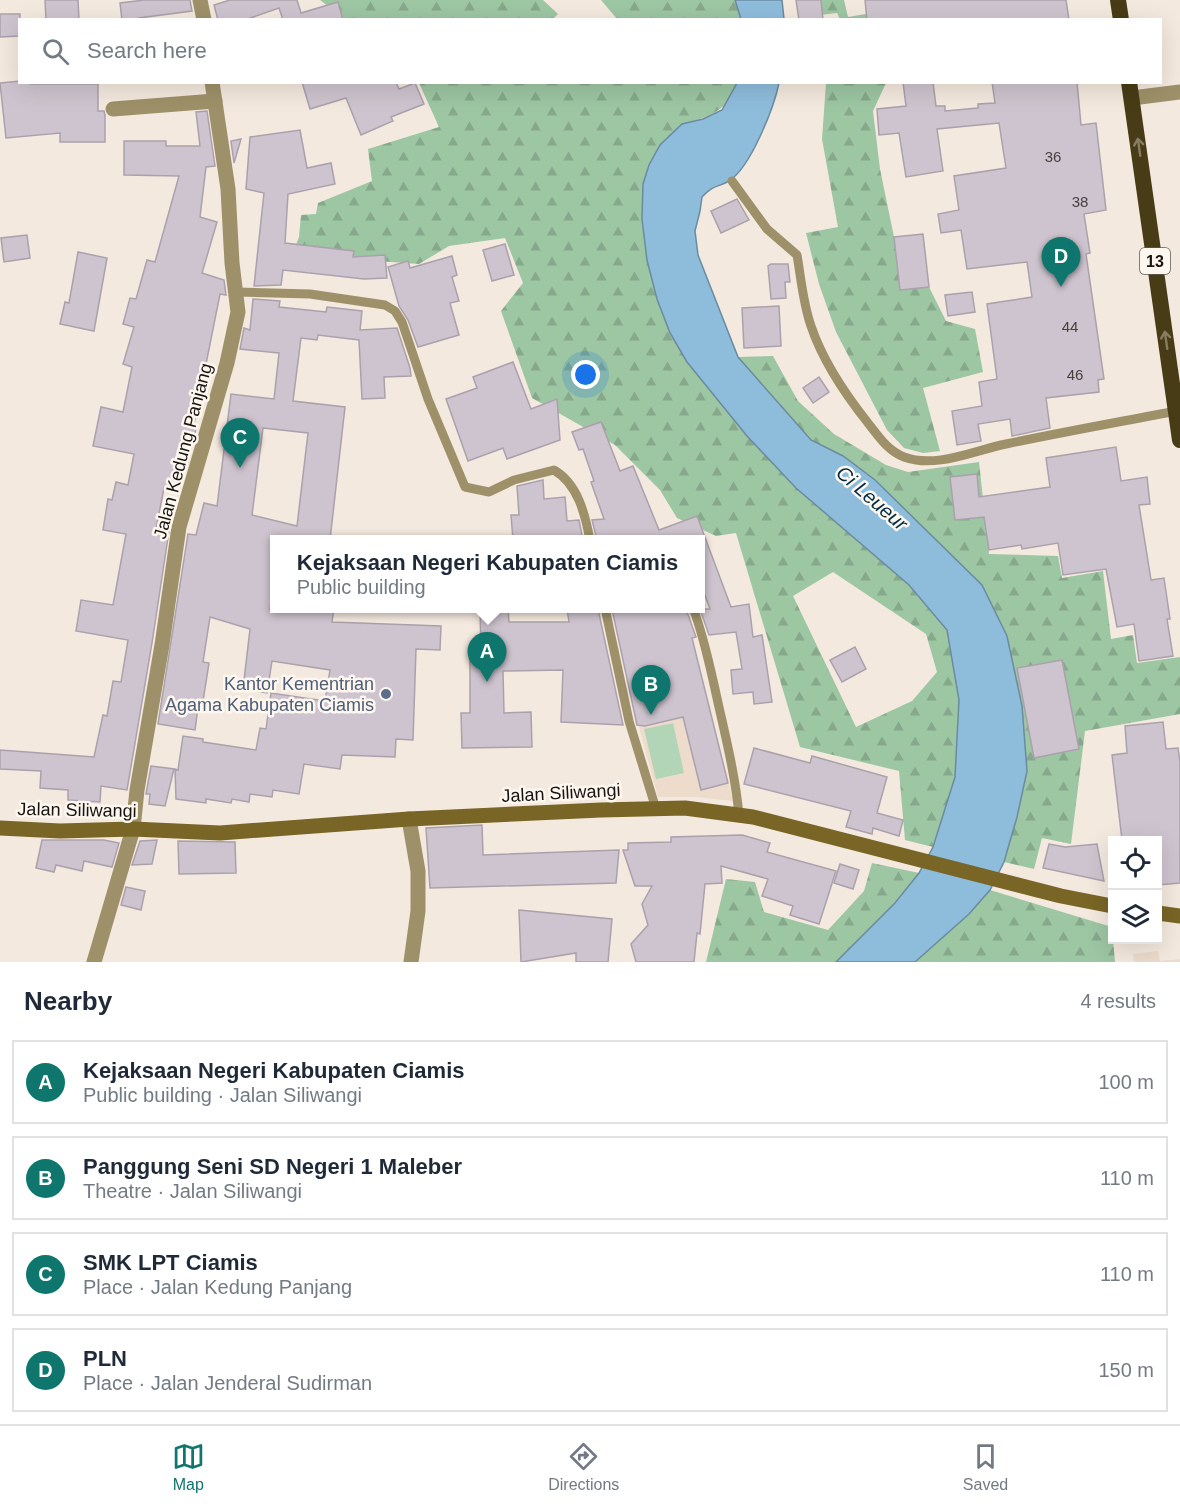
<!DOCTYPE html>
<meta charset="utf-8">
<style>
body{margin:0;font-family:Arial,sans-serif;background:#f6f6f7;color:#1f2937}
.controls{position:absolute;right:18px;bottom:18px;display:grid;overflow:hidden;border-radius:0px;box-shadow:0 6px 24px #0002}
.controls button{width:54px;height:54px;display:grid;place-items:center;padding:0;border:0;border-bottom:2px solid #e0e1e3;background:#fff;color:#1f2937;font:30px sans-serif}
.you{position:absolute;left:586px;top:375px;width:21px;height:21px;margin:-15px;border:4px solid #fff;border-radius:50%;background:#1a73e8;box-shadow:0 0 0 9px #1a73e833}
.badge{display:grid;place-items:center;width:39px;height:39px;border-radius:50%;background:#0f766e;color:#fff;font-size:20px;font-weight:700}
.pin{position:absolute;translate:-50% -50px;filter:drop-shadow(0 2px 3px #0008)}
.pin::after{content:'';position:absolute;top:32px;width:21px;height:18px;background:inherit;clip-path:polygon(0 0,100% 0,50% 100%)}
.popup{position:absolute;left:270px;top:535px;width:435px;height:78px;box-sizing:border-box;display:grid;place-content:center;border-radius:0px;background:#fff;filter:drop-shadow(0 2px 4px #0005);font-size:20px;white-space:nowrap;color:#747a83}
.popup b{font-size:22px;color:#1f2937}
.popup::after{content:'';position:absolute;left:50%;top:100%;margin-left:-12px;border:12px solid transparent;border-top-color:#fff}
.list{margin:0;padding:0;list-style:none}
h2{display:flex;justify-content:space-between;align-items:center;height:78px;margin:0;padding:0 24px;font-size:26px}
h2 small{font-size:20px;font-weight:400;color:#747a83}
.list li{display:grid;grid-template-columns:39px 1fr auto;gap:18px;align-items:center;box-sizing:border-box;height:84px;margin:0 12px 12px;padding:0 12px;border:2px solid #e0e1e3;border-radius:0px}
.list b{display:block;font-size:22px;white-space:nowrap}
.list p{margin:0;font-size:20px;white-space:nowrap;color:#747a83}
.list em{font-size:20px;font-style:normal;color:#747a83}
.icon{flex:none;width:33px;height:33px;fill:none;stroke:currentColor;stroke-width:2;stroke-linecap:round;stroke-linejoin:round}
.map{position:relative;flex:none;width:1180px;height:962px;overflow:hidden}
.search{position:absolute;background:#fff;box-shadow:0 6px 24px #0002;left:18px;right:18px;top:18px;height:66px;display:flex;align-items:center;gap:15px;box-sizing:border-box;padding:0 21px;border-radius:0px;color:#747a83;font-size:22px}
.sheet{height:462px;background:#fff}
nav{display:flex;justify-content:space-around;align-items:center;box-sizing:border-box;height:84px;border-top:2px solid #e0e1e3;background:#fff;font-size:16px;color:#747a83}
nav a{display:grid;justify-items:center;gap:3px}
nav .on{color:#0f766e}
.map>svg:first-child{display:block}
.built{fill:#eddccc}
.grass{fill:#b2d5b7}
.forest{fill:url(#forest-firs);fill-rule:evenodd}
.water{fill:#8ebddc;stroke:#6b8b9f;stroke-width:1.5}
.building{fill:#cec4cf;stroke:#aba1ac;stroke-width:1.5;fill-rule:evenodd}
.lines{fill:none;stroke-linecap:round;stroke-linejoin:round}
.service{stroke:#9e9169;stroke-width:9}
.minor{stroke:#9e9169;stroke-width:15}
.secondary{stroke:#796525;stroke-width:15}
.trunk{stroke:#483c16;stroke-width:16}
.oneway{stroke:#877d62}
.service-dot{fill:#5c6f8a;stroke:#fdf7f0;stroke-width:2}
.labels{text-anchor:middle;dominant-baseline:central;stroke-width:5;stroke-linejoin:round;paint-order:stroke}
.number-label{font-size:15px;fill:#464140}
.shield{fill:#fdf7f0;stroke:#5d5954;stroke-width:1.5}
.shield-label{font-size:16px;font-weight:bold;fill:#181511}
.street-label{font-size:18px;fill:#181511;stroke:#fdf7f0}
.service-label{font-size:18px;fill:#4e5e75;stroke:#fdf7f0;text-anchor:end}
.water-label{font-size:20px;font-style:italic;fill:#042d42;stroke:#fdf7f0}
</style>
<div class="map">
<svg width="1180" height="962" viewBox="0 0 1180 962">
<defs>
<pattern id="forest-firs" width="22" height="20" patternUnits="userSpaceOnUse" patternTransform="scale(1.5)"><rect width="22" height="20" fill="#9dc6a3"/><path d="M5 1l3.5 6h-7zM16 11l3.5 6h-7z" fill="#86a98b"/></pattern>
</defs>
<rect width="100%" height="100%" fill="#f4e9de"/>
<!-- built -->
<g class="built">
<path d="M611,609H684L733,801L695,797H658L639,727Z"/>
<path d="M1158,951L1160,961L1180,959V962H1134L1133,954Z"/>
</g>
<!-- grass -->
<path class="grass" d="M673,723L684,773L656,779L644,729Z"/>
<!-- forest -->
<g class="forest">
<path d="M320,0H543L558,14L552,20L345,19Z"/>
<path d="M601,0H735L741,19H617Z"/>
<path d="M815,0H844L848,17L866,14L867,19H840L837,13L820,15Z"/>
<path d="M419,83H737C730,110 707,118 682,124L643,184L642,219L647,260L657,299L670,333L687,362L747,435L796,488L909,585L947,630L959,700L955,777L933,847L905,840L899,771L800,747L736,533L716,536L677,518L660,490L615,445L532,398L501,311L523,283L505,238L449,246L419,264L292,255L299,237L301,215L316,214L318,203L372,181L368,149L439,127ZM833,572L926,634L937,672L912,701L856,727L793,596Z"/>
<path d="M826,83H886L873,111L880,169L894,237L900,290L929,287L946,321L975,329L983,372L923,388L940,451L923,453L904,448L887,430L836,332L819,284L806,233L838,227L822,139Z"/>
<path d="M773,356L798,401L834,434L886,465L908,472L979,462L989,554L1058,556L1062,578L1103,571L1111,639L1133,635L1137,663L1180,657V714L1085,731L1071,844L1042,838L1034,869L1004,862L1017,817L1022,706L1007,636L982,586L875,480L843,456L811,440L738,357Z"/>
<path d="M872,863L919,873L895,903L836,962H706L726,879L755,882L764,912L828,930L864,891Z"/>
<path d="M990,890L1112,927L1115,962H915L969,914Z"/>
</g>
<!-- water -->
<g class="water">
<path d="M735,0H782L784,19H741Z"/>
<path d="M737,83H779C774,107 751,167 729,181C717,188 714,184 702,197L700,211L695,231L698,255L738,357L811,440L843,456L875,480L982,585L1007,636L1022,706L1027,771L1017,817L1004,862L990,890L969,914L915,962H836L895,903L919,873L933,847L955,777L959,700L947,630L909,585L796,488L747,436L687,362L670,333L657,299L647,260L642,219L643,184L649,165L660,145L682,124L703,119L722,110Z"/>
</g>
<!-- building -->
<g class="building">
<path d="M45,0H78L79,20H46Z"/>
<path d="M144,0H190L192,11L139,18V20H122L120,3Z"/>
<path d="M230,0H297L301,13L338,2L343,20H283L279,8L245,20H218L214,5Z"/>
<path d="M796,0H821L823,20H799Z"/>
<path d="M865,0H1066L1069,20H867Z"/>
<path d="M0,14H20V36L0,37Z"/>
<path d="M20,81V82H29L30,84H98V111H104L105,115V142H60V133L6,138L0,83Z"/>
<path d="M302,82H396L399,89L415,83L424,104L391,117L393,121L361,135L346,98L310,109Z"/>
<path d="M903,82H933L936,106H945V111L978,108V104L995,103L992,82H1077L1081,125L1096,123L1106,210L1084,214L1090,253L1086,254L1104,379L1098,380L1099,392L1046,398L1050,428L1012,436L1010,419L978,424L981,441L957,445L952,411L982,406L979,382L997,379L987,304L1032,297L1027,262L967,269L961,230L941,233L938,214L959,210L954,176L1006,168L999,123L937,129L943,171L906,177L899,133L879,135L877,109L906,106Z"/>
<path d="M207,111L215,166L206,167L200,217L217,222L202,273L224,280L226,295L220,294L193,429H196L188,462L176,460L170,489L164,488L156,529L169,531L152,643L127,790L101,786L100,802L68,800V790L40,788L41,771L0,769V750L94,757L103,715L107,716L113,681L121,682L128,640L76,631L81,600L113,605L126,534L103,530L108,499L112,500L116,482L128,485L134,454L93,446L101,407L123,412L132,367L123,364L134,327L123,324L130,298L136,299L147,260L155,262L179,176L124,175V141H166V146H200L196,112Z"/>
<path d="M300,130L307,168L331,163L335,184L288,194L285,243L354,251L353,257L385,255L387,278L364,279L283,270L281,285L254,286L264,193L246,189L250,137Z"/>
<path d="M241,139L234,163L231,141Z"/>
<path d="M737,199L749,220L721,233L711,211Z"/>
<path d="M923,234L929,287L900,290L894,237Z"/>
<path d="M27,235L30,258L4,262L1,238Z"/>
<path d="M505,244L514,275L492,281L483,250Z"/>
<path d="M78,252L107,258L94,331L60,324L65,302L69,303Z"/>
<path d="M452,256L457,275L452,277L459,301L450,303L459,335L418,347L408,320L399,306L388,267L408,261L410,268Z"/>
<path d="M771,264H788L790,282H785L786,298L771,299L768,266Z"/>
<path d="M972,292L975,312L948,316L945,295Z"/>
<path d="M253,299L280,301L279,307L326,312L327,307L362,311L360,330L397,328L410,368L411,376L384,377L385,398L362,399L359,340L318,335L317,340L301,338L293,401L345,407L330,540H274V594L270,609H334L332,622L441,626L440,650L416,649L413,740L396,739L395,757L342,755L340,769L304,764L299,794L273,790L272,797L250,794L249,802L232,799L231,803L206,799V803L176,799L175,769L178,770L183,736L203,739V742L256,750L260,728L266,729L271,693L325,701L330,670L272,661L267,693L243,689L250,629L210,617L203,662L209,663L203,701L199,700L195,730L158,724L188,534L196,535L204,503L217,506L231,394L274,399L279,353L240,349L244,328L250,330ZM263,428L308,433L297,526L252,515Z"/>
<path d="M779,306L781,346L744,348L742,308Z"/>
<path d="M513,362L531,409L557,399L560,440L507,459L503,448L468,461L446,399L477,388L473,377Z"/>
<path d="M819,377L829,392L813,403L803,388Z"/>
<path d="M601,422L620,471L633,466L659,530L697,516L731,607L749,604L753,637L762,635L772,702L754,704L753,692L733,694L731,670L742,669L736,632L709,635L700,609H710L700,582V540H597L592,520L604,519L591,482L594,481L583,449L579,450L572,432Z"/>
<path d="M1116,447L1121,481L1147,477L1150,504L1139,505L1151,580L1164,578L1170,619H1167L1173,656L1139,661L1134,624L1117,627L1106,569L1063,575L1058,543L1022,549L1021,545L989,550L984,517L955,520L950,477L977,474L979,497L1050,487L1046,458Z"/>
<path d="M543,480L544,499L565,497L567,521L579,520L583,540H513L511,515H519L517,486Z"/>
<path d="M480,609H508L509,622H569L567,609H598L623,725L561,722L563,670L503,671L504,713L531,712L532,747L462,748L461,713H470V653L481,652Z"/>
<path d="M612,609H686L696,637L692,638L728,783L701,790L683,717L645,726L637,725Z"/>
<path d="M855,647L866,669L842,682L830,660Z"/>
<path d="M1062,660L1079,749L1034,758L1017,668Z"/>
<path d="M1163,722L1166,749L1178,748L1180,762V883L1158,885V840H1122L1112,755L1127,753L1125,726Z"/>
<path d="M754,748L810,763L812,756L887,777L877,813L903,820L899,836L873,828L872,834L846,827L851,811L744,784Z"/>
<path d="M151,766L174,769L165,806L149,804L150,794H146Z"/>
<path d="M482,825L483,855L619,850L616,883L430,888L426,828Z"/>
<path d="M742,835L770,843L767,852L836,871L819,924L790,915L793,906L762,896L768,879L721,866L722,883L705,884L700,934L697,933L694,962H636L631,944L648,925L642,904L652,886H635L623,850H628V843L671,842V837Z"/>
<path d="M42,840H104L119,843L112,867L84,861L82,871L56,865L54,872L36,868Z"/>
<path d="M157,840L152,864L132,865L140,841Z"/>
<path d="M178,841L235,842L236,873L179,874Z"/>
<path d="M1049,844L1065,847L1097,844L1104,881L1043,868Z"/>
<path d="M840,864L859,870L853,889L834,883Z"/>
<path d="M126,887L145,891L141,910L121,905Z"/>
<path d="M519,910L612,919L608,962H576V953L521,962Z"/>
</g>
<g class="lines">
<!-- service -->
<g class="service">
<path d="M732,181L767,229L797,255C801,278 803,303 811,326C823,362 845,394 868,423C879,437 888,451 904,457C936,469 975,450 1006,444C1063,432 1119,422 1176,411"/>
<path d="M237,292L310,294L385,305L395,311L402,322L428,399L465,487L489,492L514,480L554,470C578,484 585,514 590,540"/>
<path d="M605,608L629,721L656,809"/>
<path d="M693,608C703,634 709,662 715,689C724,731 735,772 739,815"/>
</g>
<!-- minor -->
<g class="minor">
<path d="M200,0L204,20"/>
<path d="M1132,98L1180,92"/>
<path d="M113,109L215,101"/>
<path d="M409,819L418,871V911L411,962"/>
<path d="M94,962L133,829L137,790L162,645L179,527L227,363L238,312L232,263L228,189L212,82"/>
</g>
<!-- secondary -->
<g class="secondary">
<path d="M0,828L60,831L133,829L220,833L409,819L601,810L685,808L753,817L1061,896L1112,906"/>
<path d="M1158,913L1180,916"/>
</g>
<!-- trunk -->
<g class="trunk">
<path d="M1118,0L1121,20"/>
<path d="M1129,82L1180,440"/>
</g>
</g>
<!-- one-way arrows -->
<defs><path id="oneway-shaft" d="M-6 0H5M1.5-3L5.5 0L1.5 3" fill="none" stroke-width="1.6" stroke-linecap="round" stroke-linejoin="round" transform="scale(1.5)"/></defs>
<g class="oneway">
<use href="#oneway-shaft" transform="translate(1139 147) rotate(-98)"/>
<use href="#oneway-shaft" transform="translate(1166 340) rotate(-98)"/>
</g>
<!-- markers -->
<circle class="service-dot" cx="386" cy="694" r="6"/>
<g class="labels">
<!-- number labels -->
<g class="number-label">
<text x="1053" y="156">36</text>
<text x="1080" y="201">38</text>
<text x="1070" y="326">44</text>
<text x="1075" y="374">46</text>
</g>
<!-- shield labels -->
<rect class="shield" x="1140" y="248" width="30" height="26" rx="4.5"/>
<g class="shield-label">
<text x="1155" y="261">13</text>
</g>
<!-- street labels -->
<g class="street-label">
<text transform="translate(183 451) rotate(-75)">Jalan Kedung Panjang</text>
<text transform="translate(561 793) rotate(-3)">Jalan Siliwangi</text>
<text transform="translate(77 810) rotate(1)">Jalan Siliwangi</text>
</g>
<!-- service labels -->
<g class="service-label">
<text x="374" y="684">Kantor Kementrian<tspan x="374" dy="21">Agama Kabupaten Ciamis</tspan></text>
</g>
<!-- water labels -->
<g class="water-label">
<text transform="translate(872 498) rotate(41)">Ci Leueur</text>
</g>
</g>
</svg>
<div class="controls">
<button><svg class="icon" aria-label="locate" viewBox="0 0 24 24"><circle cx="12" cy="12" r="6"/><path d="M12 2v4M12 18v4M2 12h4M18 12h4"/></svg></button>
<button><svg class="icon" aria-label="layers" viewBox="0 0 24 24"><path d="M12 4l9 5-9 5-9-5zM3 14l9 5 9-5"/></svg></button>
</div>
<div class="you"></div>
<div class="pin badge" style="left:487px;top:682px">A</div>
<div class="popup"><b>Kejaksaan Negeri Kabupaten Ciamis</b>Public building</div>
<div class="pin badge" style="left:651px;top:715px">B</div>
<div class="pin badge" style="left:240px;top:468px">C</div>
<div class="pin badge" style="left:1061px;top:287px">D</div>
<div class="search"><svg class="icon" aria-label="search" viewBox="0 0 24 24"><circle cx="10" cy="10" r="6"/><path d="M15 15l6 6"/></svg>Search here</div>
</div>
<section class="sheet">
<h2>Nearby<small>4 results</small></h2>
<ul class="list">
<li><span class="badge">A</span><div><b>Kejaksaan Negeri Kabupaten Ciamis</b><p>Public building · Jalan Siliwangi</p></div><em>100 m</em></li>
<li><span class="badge">B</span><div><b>Panggung Seni SD Negeri 1 Maleber</b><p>Theatre · Jalan Siliwangi</p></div><em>110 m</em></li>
<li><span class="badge">C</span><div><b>SMK LPT Ciamis</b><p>Place · Jalan Kedung Panjang</p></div><em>110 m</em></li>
<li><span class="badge">D</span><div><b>PLN</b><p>Place · Jalan Jenderal Sudirman</p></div><em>150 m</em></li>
</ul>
</section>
<nav>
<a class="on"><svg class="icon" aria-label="map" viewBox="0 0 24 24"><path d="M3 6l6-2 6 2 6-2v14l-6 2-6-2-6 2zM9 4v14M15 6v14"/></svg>Map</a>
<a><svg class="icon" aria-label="directions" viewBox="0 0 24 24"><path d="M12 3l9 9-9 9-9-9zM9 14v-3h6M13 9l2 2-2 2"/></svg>Directions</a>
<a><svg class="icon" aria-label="saved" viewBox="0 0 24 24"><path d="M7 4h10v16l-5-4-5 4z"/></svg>Saved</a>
</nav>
